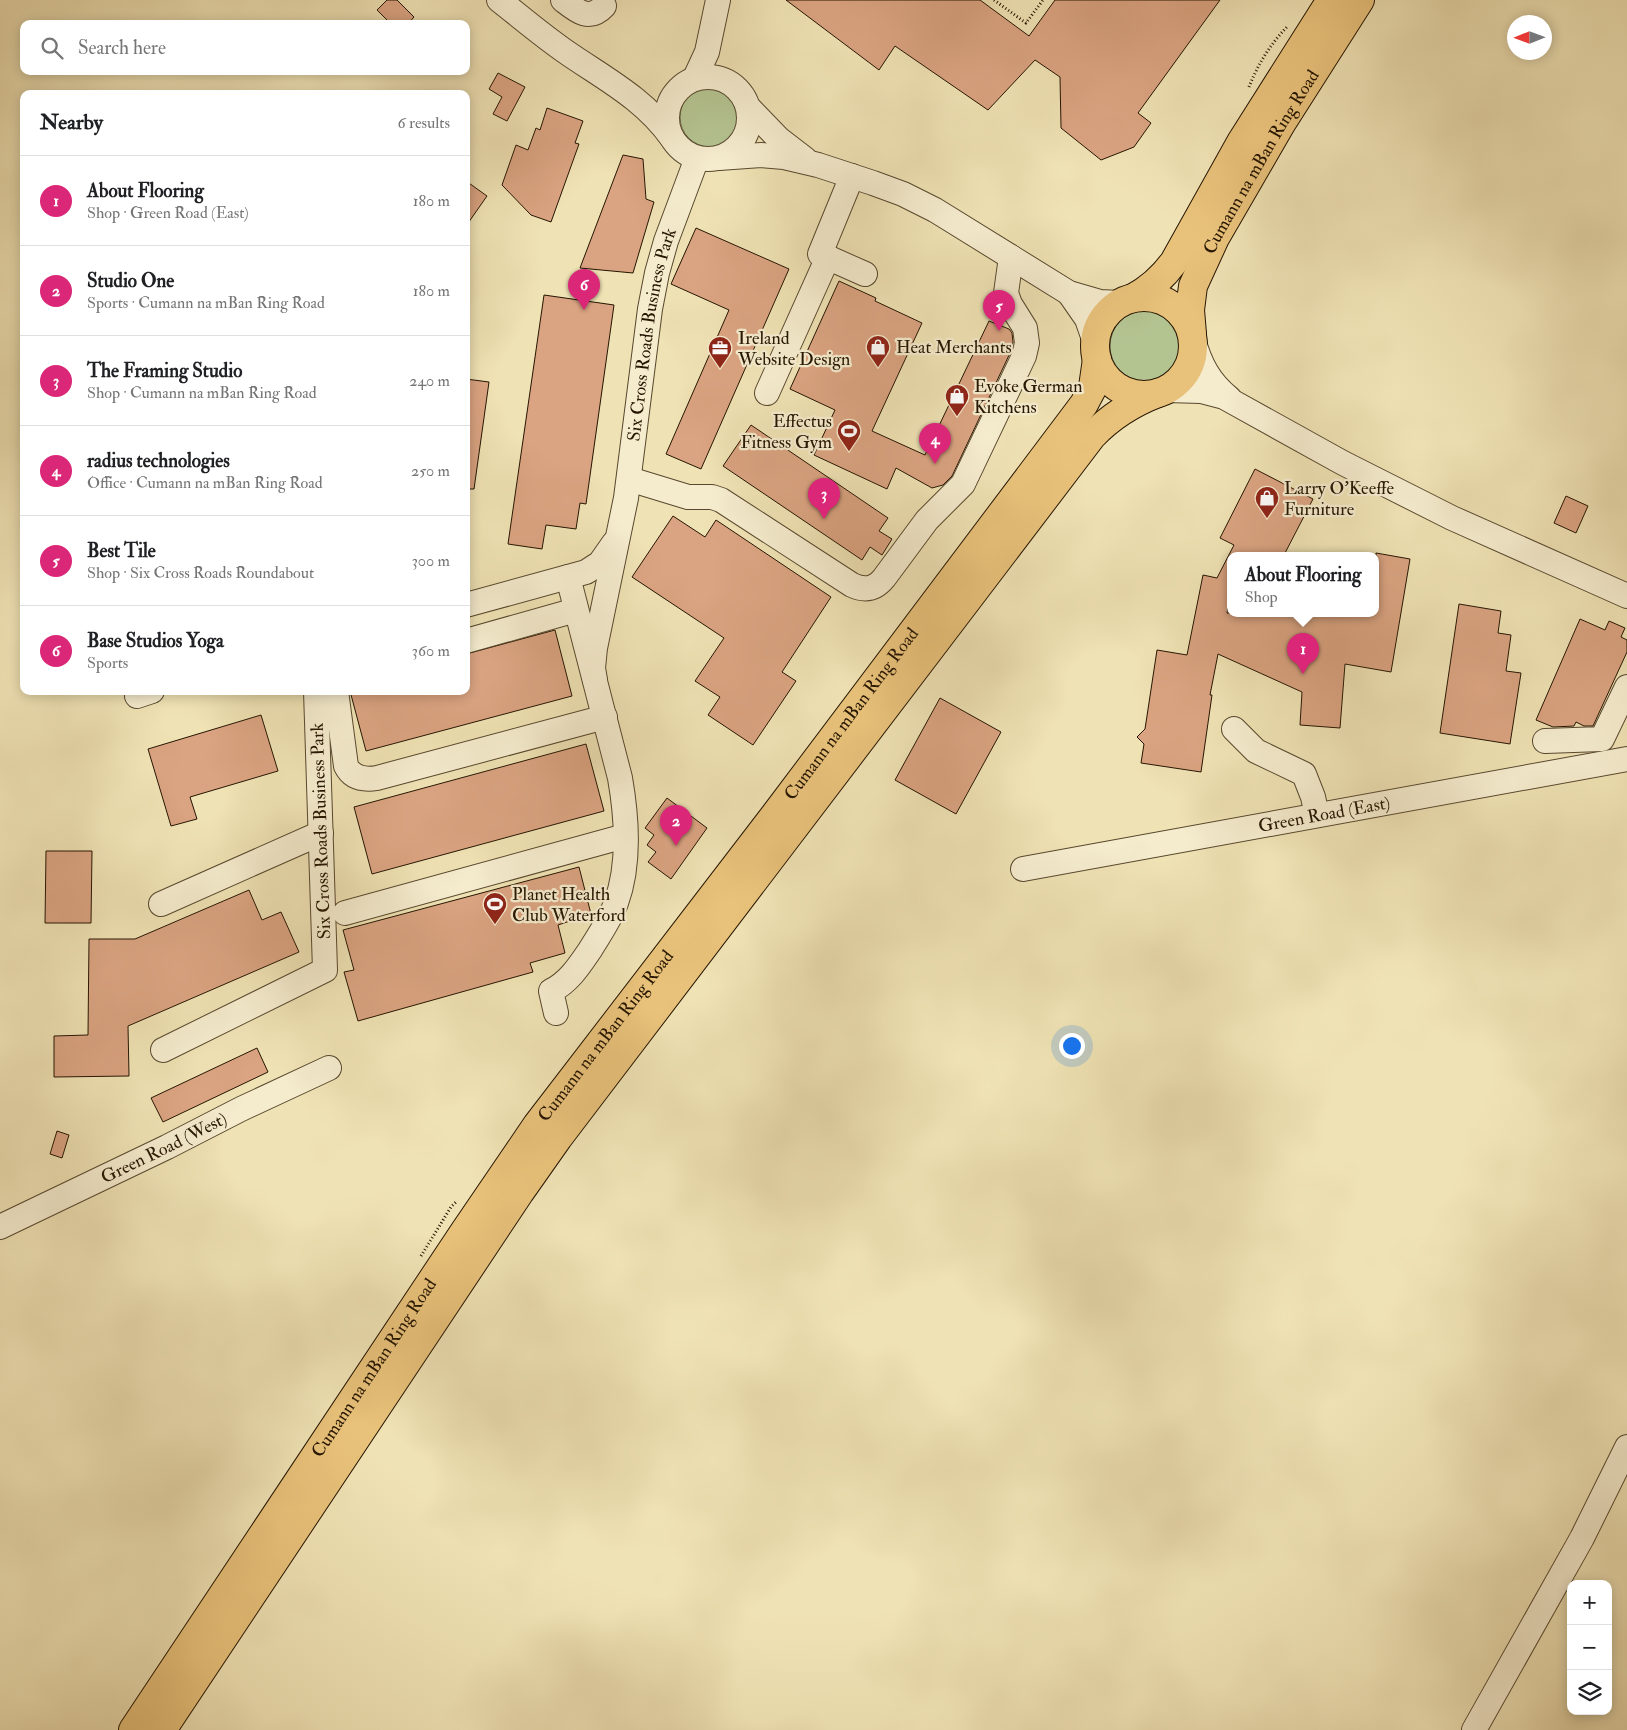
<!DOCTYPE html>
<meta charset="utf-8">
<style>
body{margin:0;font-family:"IM FELL Double Pica",serif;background:#f2f2f2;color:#202124}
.controls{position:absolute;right:15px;bottom:15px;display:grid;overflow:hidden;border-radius:10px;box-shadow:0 2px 12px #0003}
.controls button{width:45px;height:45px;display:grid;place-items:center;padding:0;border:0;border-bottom:1px solid #e0e0e0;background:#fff;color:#202124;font:25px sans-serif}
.compass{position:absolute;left:1507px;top:15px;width:45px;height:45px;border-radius:50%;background:#fff;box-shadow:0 2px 12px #0003;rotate:269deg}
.you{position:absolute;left:1071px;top:1045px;width:18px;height:18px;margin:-12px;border:4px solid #fff;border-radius:50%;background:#1a73e8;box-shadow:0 0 0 8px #1a73e833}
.badge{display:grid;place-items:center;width:32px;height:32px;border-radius:50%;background:#db2777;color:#fff;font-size:16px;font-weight:700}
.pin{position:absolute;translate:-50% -41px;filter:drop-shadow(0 1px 2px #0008)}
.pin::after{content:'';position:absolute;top:26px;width:18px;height:15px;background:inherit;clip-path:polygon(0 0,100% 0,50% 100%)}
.popup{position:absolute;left:1227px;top:552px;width:152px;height:65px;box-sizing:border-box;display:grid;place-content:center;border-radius:10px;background:#fff;filter:drop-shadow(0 1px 4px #0005);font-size:16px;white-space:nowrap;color:#757577}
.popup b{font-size:19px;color:#202124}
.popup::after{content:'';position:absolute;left:50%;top:100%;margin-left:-10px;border:10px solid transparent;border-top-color:#fff}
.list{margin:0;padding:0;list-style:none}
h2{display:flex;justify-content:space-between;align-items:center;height:65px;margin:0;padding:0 20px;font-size:21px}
h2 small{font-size:16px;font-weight:400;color:#757577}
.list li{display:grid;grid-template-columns:32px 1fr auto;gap:15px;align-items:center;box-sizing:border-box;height:90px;padding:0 20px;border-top:1px solid #e0e0e0}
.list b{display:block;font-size:19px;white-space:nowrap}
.list p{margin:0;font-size:16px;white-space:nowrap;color:#757577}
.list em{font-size:16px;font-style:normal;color:#757577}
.icon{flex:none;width:28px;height:28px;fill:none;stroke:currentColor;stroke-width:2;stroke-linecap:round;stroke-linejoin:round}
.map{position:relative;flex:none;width:1627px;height:1730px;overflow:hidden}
.search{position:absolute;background:#fff;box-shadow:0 2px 12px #0003;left:20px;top:20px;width:450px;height:55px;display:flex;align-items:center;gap:12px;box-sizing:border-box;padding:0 18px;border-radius:10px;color:#757577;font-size:19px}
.panel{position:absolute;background:#fff;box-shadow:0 2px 12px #0003;left:20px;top:90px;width:450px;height:605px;border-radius:10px}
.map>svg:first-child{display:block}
.green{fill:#b4c491;stroke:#6c6c49}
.building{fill:#daa381;stroke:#251501}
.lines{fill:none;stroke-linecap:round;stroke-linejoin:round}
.minor-casing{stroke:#58482e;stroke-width:26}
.major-casing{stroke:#251501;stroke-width:30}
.path{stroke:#251501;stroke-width:3;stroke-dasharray:1 2.5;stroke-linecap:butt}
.minor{stroke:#f5ecce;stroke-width:24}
.major{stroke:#e8c17a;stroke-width:28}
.labels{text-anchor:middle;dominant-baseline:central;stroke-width:4.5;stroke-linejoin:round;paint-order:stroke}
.street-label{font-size:18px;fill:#251501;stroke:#f5ecce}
.poi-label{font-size:18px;fill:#251501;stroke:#f5ecce;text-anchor:start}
</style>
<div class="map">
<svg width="1627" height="1730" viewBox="0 0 1627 1730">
<rect width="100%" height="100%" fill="#efe2b4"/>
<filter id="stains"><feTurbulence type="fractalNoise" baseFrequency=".004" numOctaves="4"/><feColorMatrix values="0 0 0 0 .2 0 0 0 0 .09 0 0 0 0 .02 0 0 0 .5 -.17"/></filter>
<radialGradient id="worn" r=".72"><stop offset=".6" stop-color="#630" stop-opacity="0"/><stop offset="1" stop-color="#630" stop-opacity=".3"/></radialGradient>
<!-- green -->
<g class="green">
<circle cx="710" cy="117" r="30"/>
<circle cx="1146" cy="346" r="36"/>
</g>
<!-- building -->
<g class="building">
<path d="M387,0H397L414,17L408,24H391L377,10Z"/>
<path d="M786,0H980L1029,36L1055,0H1220L1138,113L1151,123L1134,147L1101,160L1061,128L1060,77L1035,60L988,110L895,46L879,70Z"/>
<path d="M498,73L525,87L507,121L493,114L502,97L489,89Z"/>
<path d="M547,108L583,121L575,143L579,144L551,222L531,215L502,185L516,145L528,150L536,128L540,130Z"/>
<path d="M623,155L643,159L646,199L654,202L633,273L580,268Z"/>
<path d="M466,181L487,196L466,226Z"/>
<path d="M696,228L789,269L701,469L666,454L729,310L671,284Z"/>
<path d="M839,281L876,298L875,301L922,323L872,431L925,455L989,321L1009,329L1012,333L1013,342L1011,351L952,476L943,485L932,488L896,468L887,489L814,455L835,410L790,389Z"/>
<path d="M544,295L614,305L586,504L580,503L576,529L546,525L542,549L508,544Z"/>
<path d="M466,379L489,382L474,489H466Z"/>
<path d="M751,425L888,518L879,531L892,539L882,555L870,547L862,560L723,466Z"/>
<path d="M1255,469L1313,499L1284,555H1230V596L1227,613H1376V553L1410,559L1391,672L1345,664L1340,728L1300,725L1302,692L1218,654L1210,695H1212L1201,772L1141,763L1144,744L1137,737L1145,729L1157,650L1187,655L1203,575L1217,578L1234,545L1220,538Z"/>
<path d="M1566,496L1588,506L1576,533L1554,523Z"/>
<path d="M673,516L705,537L716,520L831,597L782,672L796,681L753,745L708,715L720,697L695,681L724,638L632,577Z"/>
<path d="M1459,604L1501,611L1498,633L1511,635L1506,671L1521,673L1510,744L1440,733Z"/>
<path d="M1580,619L1605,630L1609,621L1625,628L1621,637L1627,640V652L1593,726H1584L1576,722L1574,726L1553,727L1536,720Z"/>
<path d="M555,630L572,696L366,751L350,691H466V654Z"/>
<path d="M940,698L1001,732L956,814L895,780Z"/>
<path d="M261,715L278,771L190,797L197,819L171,826L148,749Z"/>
<path d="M586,744L604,811L372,874L354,807Z"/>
<path d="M667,798L707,828L671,879L648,862L656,852L647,845L654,835L645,828Z"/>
<path d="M46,851H92L91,923H45Z"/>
<path d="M579,867L591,914L558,925L565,953L530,963L533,972L358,1021L344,972L354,970L343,930Z"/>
<path d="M249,890L262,920L281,912L299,952L128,1026L129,1076L54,1077V1036L88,1035L89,939H135Z"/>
<path d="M257,1048L268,1072L163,1122L151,1098Z"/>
<path d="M57,1131L69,1135L62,1158L50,1154Z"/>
</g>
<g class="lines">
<!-- minor casing -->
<g class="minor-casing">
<g id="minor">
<path d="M499,0C522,18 544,37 569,54C607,80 644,99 672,138"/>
<path d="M563,0C577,11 589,22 604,6"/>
<circle cx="708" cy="118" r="41"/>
<path d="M695,78L707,52L718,0"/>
<path d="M749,108L779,139L805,159"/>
<path d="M719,158L761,155L784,157L818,165L873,183L903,194L935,210L1069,293L1100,302L1121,303"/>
<path d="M852,176L820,254L865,274"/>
<path d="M1069,293L1087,319L1095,342"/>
<path d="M1193,339C1200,364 1209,382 1229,398"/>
<path d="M1166,390L1201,391L1224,397L1343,463L1452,518L1627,596"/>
<path d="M767,393L828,257"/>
<path d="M629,479L688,497H712L721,500L852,585C865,591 875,589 884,578L927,520L963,484L1024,356L1027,343L1025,328L1010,304L1006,293L1011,257"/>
<path d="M466,605L586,572L600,563L614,543"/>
<path d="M466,641L576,610"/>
<path id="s1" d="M595,680L593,668L595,648L626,498L650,309L657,273L666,241L697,158"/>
<path d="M336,691L346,766C352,778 364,780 377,778L605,717"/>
<path d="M137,696L152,691"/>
<path d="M1234,729L1256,751L1304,774L1313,797L1317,815"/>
<path d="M1545,741L1602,739L1627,687"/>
<path id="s2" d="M1023,869L1627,759"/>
<path d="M161,904L321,833"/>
<path d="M345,913L625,836"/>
<path d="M556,1013L551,991C569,982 579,966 590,950C599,935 610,920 616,903C630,865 627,818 620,778L568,577"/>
<path d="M163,1050L325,970L316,691"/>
<path id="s3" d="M0,1227L167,1147L241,1109L329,1068"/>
<path d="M1474,1730L1582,1538L1627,1447"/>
</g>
</g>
<!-- major casing -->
<g class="major-casing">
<g id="major">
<circle cx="1144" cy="346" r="49"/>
<path d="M1133,298C1150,289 1163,277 1174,262L1241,142L1331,0"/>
<path id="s4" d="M1192,334L1190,310L1193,286L1215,238L1281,124L1360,0"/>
<path id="s5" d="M133,1730L464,1232L537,1125L774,816L1084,404L1093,387L1097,359"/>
<path d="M162,1730L520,1192L558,1138L1092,436C1111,416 1132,403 1158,393"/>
</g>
</g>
<!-- path -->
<g class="path">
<path d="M994,0L1026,23L1043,0"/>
<path d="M1249,87C1257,66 1271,43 1287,27"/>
<path d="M421,1256L451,1207L457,1201"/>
</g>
<!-- minor -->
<use href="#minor" class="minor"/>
<!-- major -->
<use href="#major" class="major"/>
</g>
<!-- icons -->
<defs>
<g id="shop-pin" transform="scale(1.25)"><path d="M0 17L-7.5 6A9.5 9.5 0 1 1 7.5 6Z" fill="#8f2418" stroke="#f5ecce"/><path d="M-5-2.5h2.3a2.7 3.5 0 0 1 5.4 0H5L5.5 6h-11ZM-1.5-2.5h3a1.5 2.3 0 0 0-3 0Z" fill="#fff"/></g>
<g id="office-pin" transform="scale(1.25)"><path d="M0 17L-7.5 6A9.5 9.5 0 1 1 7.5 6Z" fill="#8f2418" stroke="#f5ecce"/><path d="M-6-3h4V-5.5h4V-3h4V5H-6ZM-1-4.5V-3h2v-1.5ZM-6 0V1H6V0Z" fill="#fff"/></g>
<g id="stadium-pin" transform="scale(1.25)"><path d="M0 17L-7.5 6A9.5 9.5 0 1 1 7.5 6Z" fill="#8f2418" stroke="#f5ecce"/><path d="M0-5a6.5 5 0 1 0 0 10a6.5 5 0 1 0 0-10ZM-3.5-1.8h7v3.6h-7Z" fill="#fff"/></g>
</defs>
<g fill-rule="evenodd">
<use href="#shop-pin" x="878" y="347"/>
<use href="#office-pin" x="720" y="348"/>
<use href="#shop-pin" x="957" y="396"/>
<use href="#stadium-pin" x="849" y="431"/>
<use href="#shop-pin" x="1267" y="498"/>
<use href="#stadium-pin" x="495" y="904"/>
</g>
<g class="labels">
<!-- street labels -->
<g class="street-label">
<text stroke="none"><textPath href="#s4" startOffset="190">Cumann na mBan Ring Road</textPath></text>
<text stroke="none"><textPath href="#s1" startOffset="351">Six Cross Roads Business Park</textPath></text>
<text stroke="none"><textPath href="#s5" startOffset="1245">Cumann na mBan Ring Road</textPath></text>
<text stroke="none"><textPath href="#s2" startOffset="306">Green Road (East)</textPath></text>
<text transform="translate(321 831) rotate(-92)">Six Cross Roads Business Park</text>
<text stroke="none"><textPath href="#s5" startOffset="840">Cumann na mBan Ring Road</textPath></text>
<text stroke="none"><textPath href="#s3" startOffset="182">Green Road (West)</textPath></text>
<text stroke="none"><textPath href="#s5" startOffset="435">Cumann na mBan Ring Road</textPath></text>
</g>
<!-- poi labels -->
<g class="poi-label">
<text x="738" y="338">Ireland<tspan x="738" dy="21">Website Design</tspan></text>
<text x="896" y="347">Heat Merchants</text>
<text x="974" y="386">Evoke German<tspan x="974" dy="21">Kitchens</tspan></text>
<text x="832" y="421" text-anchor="end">Effectus<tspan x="832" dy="21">Fitness Gym</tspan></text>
<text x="1284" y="488">Larry O'Keeffe<tspan x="1284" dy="21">Furniture</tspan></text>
<text x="512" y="894">Planet Health<tspan x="512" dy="21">Club Waterford</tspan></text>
</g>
</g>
<rect width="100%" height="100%" filter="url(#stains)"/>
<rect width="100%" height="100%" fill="url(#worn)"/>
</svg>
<div class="controls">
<button>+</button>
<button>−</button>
<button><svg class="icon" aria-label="layers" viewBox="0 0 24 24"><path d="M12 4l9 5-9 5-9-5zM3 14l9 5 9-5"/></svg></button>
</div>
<svg class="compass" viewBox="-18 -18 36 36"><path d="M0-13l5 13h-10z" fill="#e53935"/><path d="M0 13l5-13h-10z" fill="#757577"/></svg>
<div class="you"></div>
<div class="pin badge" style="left:1303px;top:674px">1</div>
<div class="popup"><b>About Flooring</b>Shop</div>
<div class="pin badge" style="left:676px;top:846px">2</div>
<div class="pin badge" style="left:824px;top:519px">3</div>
<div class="pin badge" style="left:935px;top:464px">4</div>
<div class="pin badge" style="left:999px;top:331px">5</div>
<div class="pin badge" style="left:584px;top:310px">6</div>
<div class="search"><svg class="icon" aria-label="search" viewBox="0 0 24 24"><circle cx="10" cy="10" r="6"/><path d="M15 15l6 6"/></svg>Search here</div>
<section class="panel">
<h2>Nearby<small>6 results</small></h2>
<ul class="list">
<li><span class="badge">1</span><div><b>About Flooring</b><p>Shop · Green Road (East)</p></div><em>180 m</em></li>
<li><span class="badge">2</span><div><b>Studio One</b><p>Sports · Cumann na mBan Ring Road</p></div><em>180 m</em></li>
<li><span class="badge">3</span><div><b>The Framing Studio</b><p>Shop · Cumann na mBan Ring Road</p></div><em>240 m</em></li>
<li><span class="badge">4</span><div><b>radius technologies</b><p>Office · Cumann na mBan Ring Road</p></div><em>250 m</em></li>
<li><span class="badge">5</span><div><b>Best Tile</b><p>Shop · Six Cross Roads Roundabout</p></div><em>300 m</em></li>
<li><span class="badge">6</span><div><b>Base Studios Yoga</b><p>Sports</p></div><em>360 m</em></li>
</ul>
</section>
</div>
